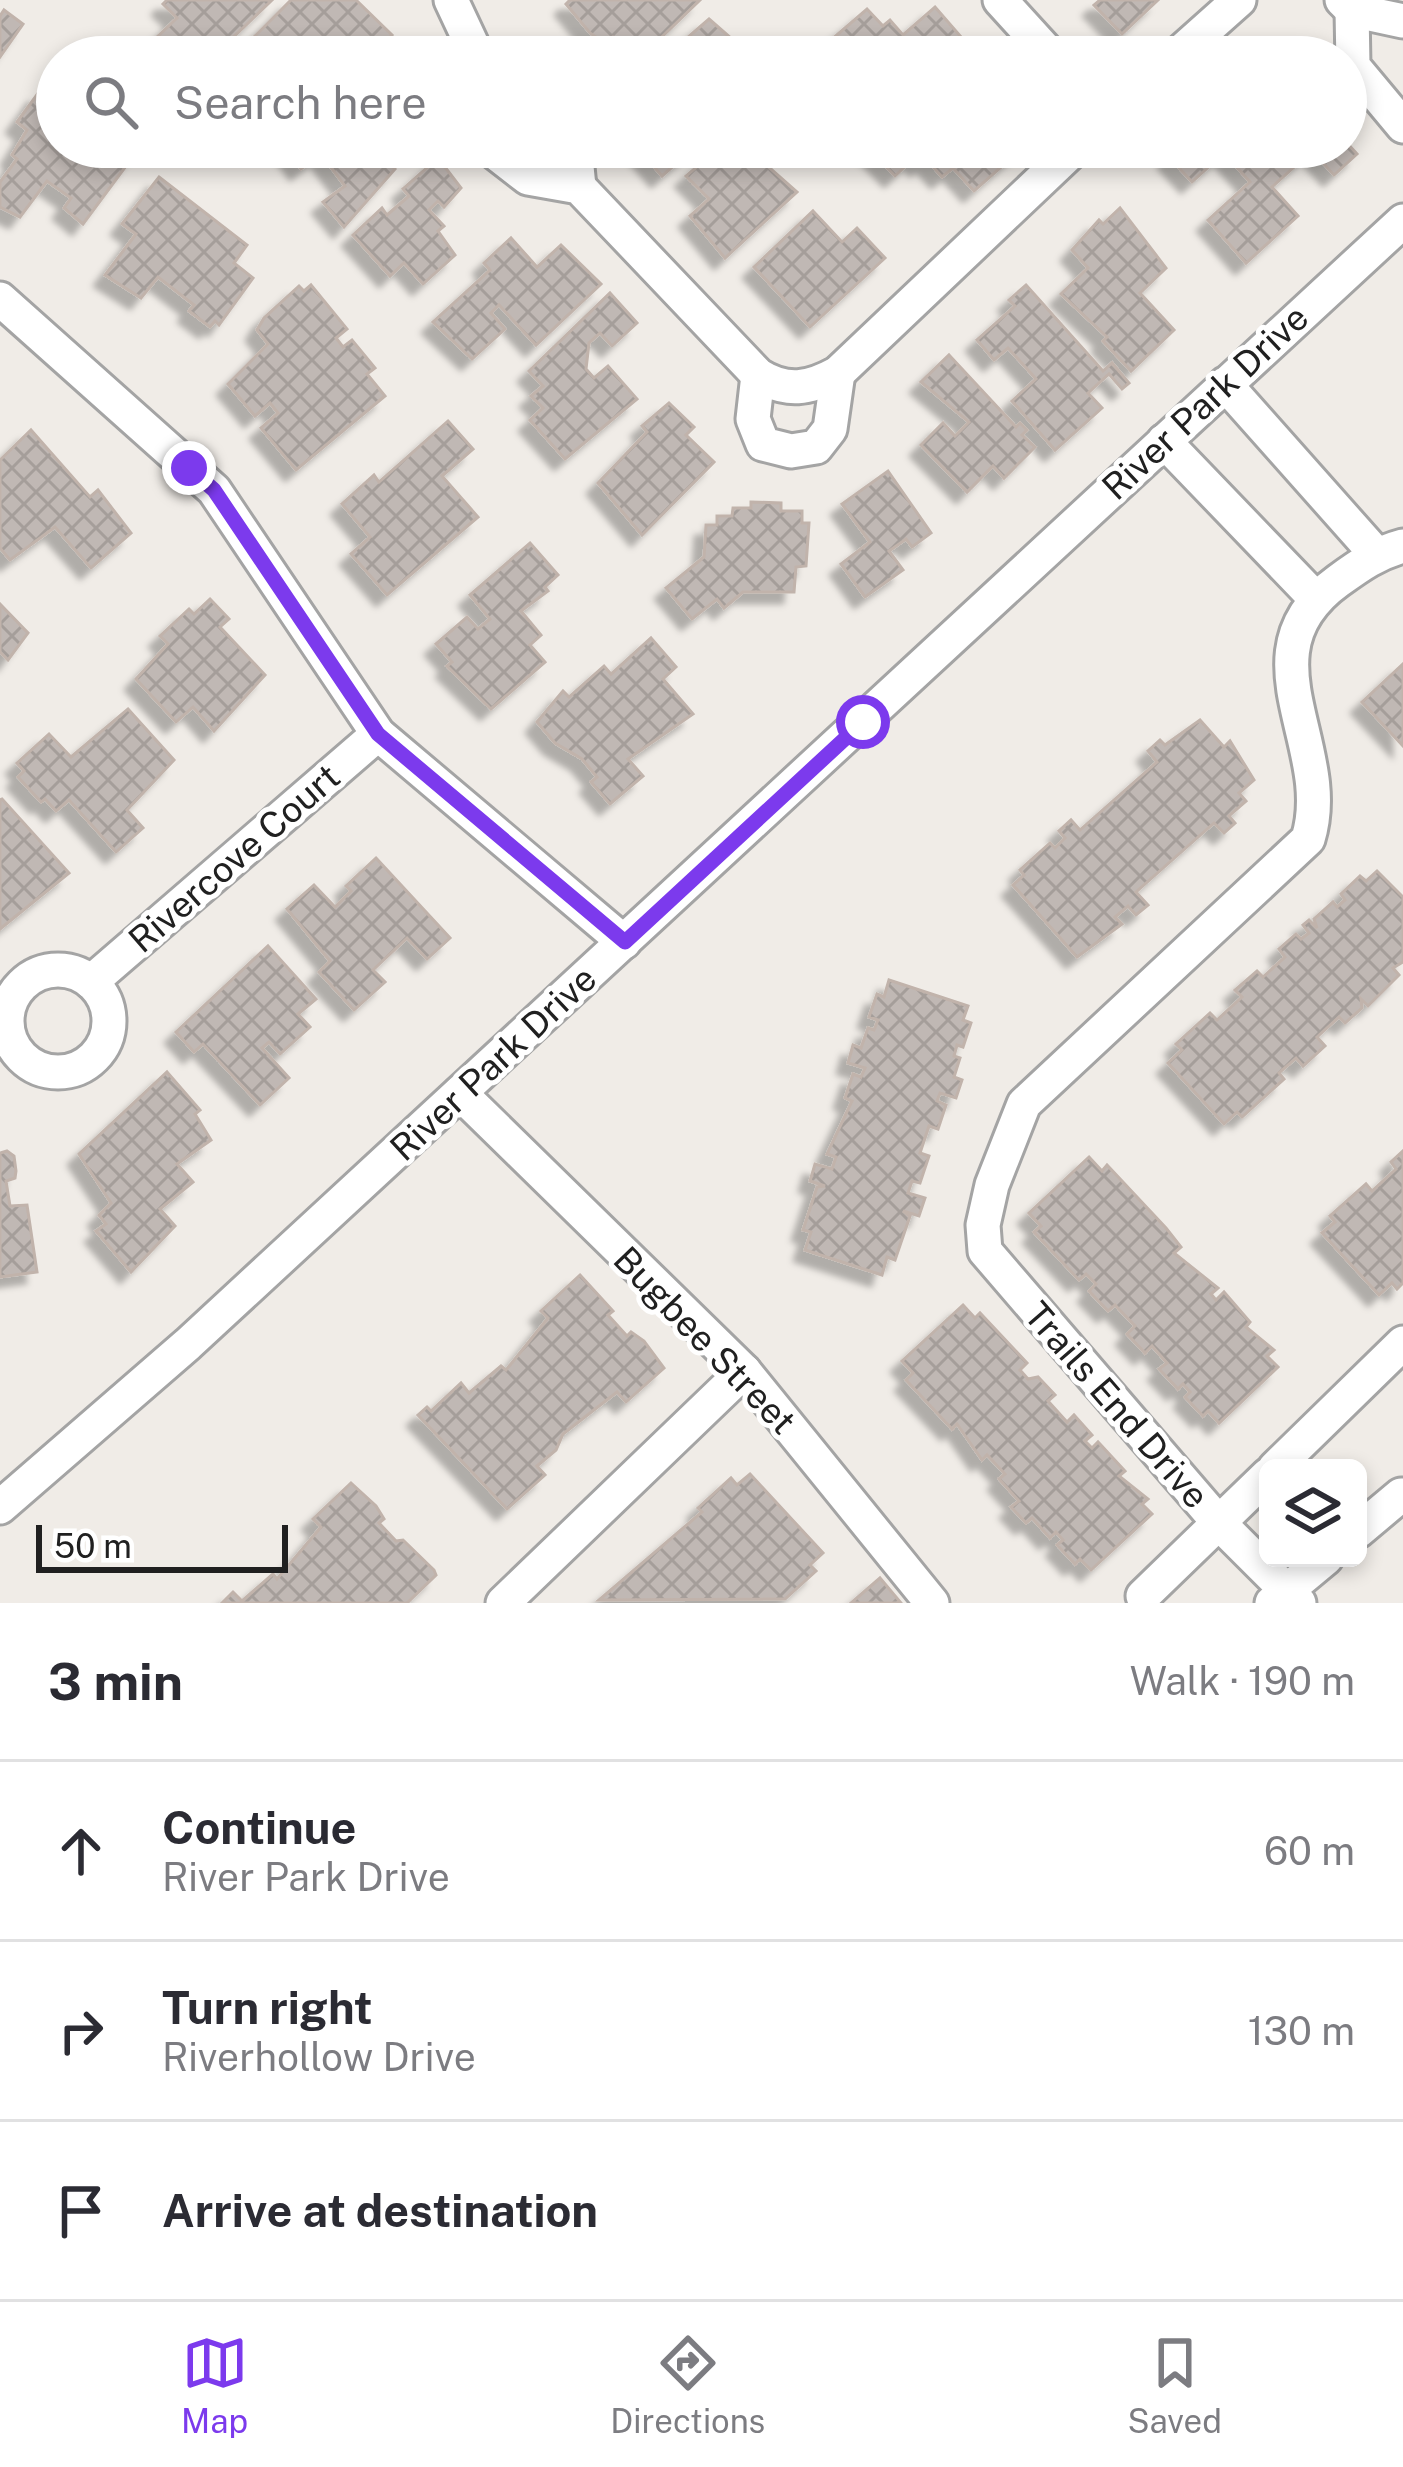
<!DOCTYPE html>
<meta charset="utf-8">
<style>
body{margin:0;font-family:"Public Sans",sans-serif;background:#f2f2f3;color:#2b2b33}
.controls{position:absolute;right:36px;bottom:36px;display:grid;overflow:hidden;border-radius:18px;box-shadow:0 6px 18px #0003}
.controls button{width:108px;height:108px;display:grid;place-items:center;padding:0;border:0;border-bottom:3px solid #e1e1e2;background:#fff;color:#2b2b33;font:60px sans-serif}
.scale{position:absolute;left:36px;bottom:30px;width:252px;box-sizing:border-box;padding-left:12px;border:6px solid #202020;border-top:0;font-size:33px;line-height:42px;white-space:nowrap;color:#202020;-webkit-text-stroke:9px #fff;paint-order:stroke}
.stop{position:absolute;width:36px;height:36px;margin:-27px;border:9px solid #7c3aed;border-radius:50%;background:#fff}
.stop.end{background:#7c3aed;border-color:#fff;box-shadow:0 3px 12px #0008}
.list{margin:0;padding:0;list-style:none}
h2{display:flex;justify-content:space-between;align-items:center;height:156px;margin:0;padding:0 48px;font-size:51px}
h2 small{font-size:39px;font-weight:400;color:#7c7c81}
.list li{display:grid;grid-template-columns:78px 1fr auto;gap:36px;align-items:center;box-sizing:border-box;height:180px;padding:0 48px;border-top:3px solid #e1e1e2}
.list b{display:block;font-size:45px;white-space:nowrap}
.list p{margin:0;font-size:39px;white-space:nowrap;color:#7c7c81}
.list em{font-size:39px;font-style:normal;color:#7c7c81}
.icon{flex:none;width:66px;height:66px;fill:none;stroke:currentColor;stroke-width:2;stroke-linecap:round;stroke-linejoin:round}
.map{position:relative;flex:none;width:1403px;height:1603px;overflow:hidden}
.search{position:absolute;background:#fff;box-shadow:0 6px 18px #0003;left:36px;right:36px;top:36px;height:132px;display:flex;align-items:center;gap:30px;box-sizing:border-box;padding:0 42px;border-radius:66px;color:#7c7c81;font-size:45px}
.sheet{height:696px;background:#fff}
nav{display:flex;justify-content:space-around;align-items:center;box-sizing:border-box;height:168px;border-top:3px solid #e1e1e2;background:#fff;font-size:33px;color:#7c7c81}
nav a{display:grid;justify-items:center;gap:6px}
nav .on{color:#7c3aed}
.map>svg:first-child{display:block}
.building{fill:url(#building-cross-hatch);stroke:#c1b3ab;stroke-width:3;filter:url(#shadow)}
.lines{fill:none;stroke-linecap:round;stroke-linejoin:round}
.minor-casing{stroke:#a4a4a4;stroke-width:39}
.minor{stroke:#fff;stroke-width:33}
.route{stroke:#7c3aed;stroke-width:15}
.labels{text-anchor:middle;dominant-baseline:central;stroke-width:10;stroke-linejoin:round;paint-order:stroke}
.street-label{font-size:36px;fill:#202020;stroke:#fff}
</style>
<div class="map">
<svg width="1403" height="1603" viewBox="0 0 1403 1603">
<defs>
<pattern id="building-cross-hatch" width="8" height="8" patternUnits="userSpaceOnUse" patternTransform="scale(3)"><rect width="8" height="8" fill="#c0b8b4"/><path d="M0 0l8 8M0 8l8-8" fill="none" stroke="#a59e9a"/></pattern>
<filter id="shadow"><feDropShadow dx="-11" dy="11" stdDeviation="3" flood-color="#0004"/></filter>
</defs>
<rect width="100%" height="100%" fill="#f0ece7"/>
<!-- building -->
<g class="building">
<path d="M167,0H272L217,53L205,41L189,57H176L157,37L177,18L163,4Z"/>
<path d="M291,0H356L392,35L370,57H359L339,38L320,57H262L248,43Z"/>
<path d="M570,0H700L641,57H633L613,37L606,44L590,33L566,4Z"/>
<path d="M1100,0H1158L1122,34L1094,5Z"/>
<path d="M935,7L962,38L940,57H821L817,52L867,9L883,26L890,20L903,35Z"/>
<path d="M4,10L23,24L0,57V16Z"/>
<path d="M709,19L741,47L727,57H665Z"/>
<path d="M39,92L57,101V147L138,150L83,224L64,208L71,198L47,181L20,217L0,207V182L17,159L12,155L27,130L17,122Z"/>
<path d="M1346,142L1357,154L1334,175L1312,151L1272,187L1298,216L1246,263L1208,220L1250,182L1224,153L1192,182L1169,157L1180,147H1346Z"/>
<path d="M375,147L395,169L344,227L323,202L345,186L321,154L301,169L286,148Z"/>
<path d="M637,147H695L662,176Z"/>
<path d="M720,147H780L764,163L797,192L725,258L690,216L709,199L686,176Z"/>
<path d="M867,147H1024L974,191L953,168L942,177L927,160L921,165L914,158L895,176Z"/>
<path d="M438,158L461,188L444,207L438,201L429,210L444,226L438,231L455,255L423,284L404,263L390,276L353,235L382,208L387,215L409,196L403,189Z"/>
<path d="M159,177L247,245L234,263L253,278L219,325L215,321L210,327L189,311L194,305L158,277L141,298L105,275L136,234L122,224Z"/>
<path d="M1120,208L1166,268L1140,293L1174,330L1131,371L1103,341L1107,337L1061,294L1088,268L1072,250L1099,220L1103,224Z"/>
<path d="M813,211L842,242L857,228L885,258L810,327L754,267Z"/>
<path d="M511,238L537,267L561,245L601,284L536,345L499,305L491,313L505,329L472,359L433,322L490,270L484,263Z"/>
<path d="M311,285L347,329L336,338L343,347L352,340L375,368L367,374L385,396L296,470L261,428L278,413L270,403L255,416L228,384L268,344L257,330L264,318L299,286L304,291Z"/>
<path d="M1026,285L1103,371L1112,363L1129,383L1122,389L1109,374L1088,393L1102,408L1055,450L1012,401L1036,379L1008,348L994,360L977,340L1015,306L1009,300Z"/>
<path d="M610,293L637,323L612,346L600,333L589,343L586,369L594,378L608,366L637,399L565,459L530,420L543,408L531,396L543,386L529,371Z"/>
<path d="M949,355L1016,427L1020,423L1027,430L1022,435L1035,447L1004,478L993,466L967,492L921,445L943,423L955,436L969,422L921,382Z"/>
<path d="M669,403L694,427L686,435L714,462L642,535L598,483L647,432L642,426Z"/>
<path d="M448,421L473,449L442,476L478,517L387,595L351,554L370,537L342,504L374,475L379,482Z"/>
<path d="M31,430L90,497L98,490L131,533L91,568L55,527L10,560L0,548V460Z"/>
<path d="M888,471L931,533L912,547L906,539L889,551L903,570L865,597L841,564L870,542L842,504Z"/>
<path d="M751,502L781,503V511H802V523H809L806,566L796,567L794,592H743L724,608L717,599L692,619L666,588L704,557L706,525H717V516H732L733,508H751Z"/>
<path d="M530,543L558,575L545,587L548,591L521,611L541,635L530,645L545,662L491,709L447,666L452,662L436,644L467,617L478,629L490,619L470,595Z"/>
<path d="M210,599L229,619L220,627L265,675L214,731L193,707L176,722L136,679L168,644L160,636L189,609L194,614Z"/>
<path d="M0,604L28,633L8,660L0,652Z"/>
<path d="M651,638L676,667L663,679L693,714L628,759L643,776L610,804L591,782L597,777L582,759L555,743L537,722L563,691L569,697L604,666L611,674Z"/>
<path d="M1403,664V746L1362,702Z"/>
<path d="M128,709L174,760L127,810L143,828L116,852L69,800L56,811L45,799L41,802L18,777L24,771L17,763L49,734L71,757Z"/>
<path d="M1200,720L1224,747L1230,741L1254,780L1239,793L1246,801L1229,816L1235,823L1224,833L1214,823L1136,892L1148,905L1136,915L1128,906L1115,917L1122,924L1077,957L1013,885L1024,875L1020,870L1050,843L1055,848L1065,838L1059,831L1071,820L1080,830L1157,762L1148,751L1160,740L1165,745Z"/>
<path d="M2,799L69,873L0,929V800Z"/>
<path d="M376,858L450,938L427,959L407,938L373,970L385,982L354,1010L319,972L330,961L287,909L314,885L335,907L351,891L346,886Z"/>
<path d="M1377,871L1403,897V962L1393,968L1399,975L1368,1006L1361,999L1362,1008L1345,1023L1339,1017L1317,1037L1325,1046L1303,1066L1296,1058L1279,1073L1284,1079L1242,1117L1237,1112L1224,1124L1168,1063L1182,1050L1176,1044L1210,1013L1217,1020L1242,997L1235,990L1257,971L1263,977L1285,957L1279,949L1296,934L1301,939L1309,933L1303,925L1309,920L1317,928L1314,919L1333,902L1337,907L1345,900L1341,894L1360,876L1366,881Z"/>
<path d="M268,946L316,999L298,1014L310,1027L280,1054L269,1042L262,1048L289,1078L260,1105L203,1044L194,1052L176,1032Z"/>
<path d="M889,980L968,1006L963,1020L971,1023L963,1047L957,1045L954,1056L960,1058L954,1077L962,1080L956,1098L940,1093L937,1101L946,1105L938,1129L929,1126L920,1153L929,1156L920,1183L912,1181L908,1193L925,1198L919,1216L903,1211L910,1216L895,1260L887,1257L882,1275L805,1250L811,1232L803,1230L817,1187L825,1186L810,1181L815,1164L832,1169L836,1157L827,1154L852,1101L845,1098L853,1074L861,1077L865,1068L848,1063L853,1045L861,1048L868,1028L874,1030L878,1020L869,1017L877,994L884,997Z"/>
<path d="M167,1072L200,1110L195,1114L211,1140L177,1164L193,1182L160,1209L175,1226L131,1272L96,1231L106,1224L99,1215L111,1203L79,1154Z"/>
<path d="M7,1151L14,1156L16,1171L15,1178L6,1181L10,1206L27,1205L37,1272L0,1277V1153Z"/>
<path d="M1403,1151V1283L1397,1289L1392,1283L1379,1295L1322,1233L1335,1222L1330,1216L1366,1184L1372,1191L1396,1169L1391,1162Z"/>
<path d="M1089,1157L1102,1171L1107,1165L1166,1228L1181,1247L1174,1253L1218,1288L1211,1294L1216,1300L1224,1292L1250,1322L1246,1327L1274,1350L1267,1356L1278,1367L1219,1423L1208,1411L1203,1416L1185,1397L1190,1392L1183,1384L1178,1389L1159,1369L1167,1363L1152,1346L1145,1353L1127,1334L1135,1326L1115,1305L1108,1311L1089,1291L1096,1284L1086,1274L1079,1280L1034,1232L1041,1226L1029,1213Z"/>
<path d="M580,1275L613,1311L608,1315L627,1336L631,1332L644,1341L664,1368L626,1402L617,1392L563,1434L556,1450L537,1466L545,1475L507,1509L418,1415L427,1407L431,1411L461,1383L469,1393L501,1366L506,1370L548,1318L541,1311Z"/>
<path d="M963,1305L975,1318L980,1313L1027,1363L1020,1370L1028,1379L1038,1377L1055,1395L1048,1401L1067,1422L1074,1415L1092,1435L1085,1441L1092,1448L1098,1442L1125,1471L1119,1476L1148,1499L1142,1504L1152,1514L1091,1570L1080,1559L1075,1564L1057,1545L1063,1540L1056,1532L1050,1538L1032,1518L1026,1523L1011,1507L1019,1501L999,1479L1005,1474L987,1455L982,1460L957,1424L952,1429L906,1380L913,1373L902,1361Z"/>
<path d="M750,1474L823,1553L810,1565L816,1571L785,1599L599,1600L702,1512L698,1508L731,1478L737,1485Z"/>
<path d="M351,1483L376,1506L384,1519L379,1523L396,1541L403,1540L434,1570L436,1575L407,1603H222L233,1592L242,1601L273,1574L277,1579L321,1527L313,1519Z"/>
<path d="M880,1578L901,1603H851Z"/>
</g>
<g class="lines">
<!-- minor casing -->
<g class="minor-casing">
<g id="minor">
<path d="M451,0L473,47L472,57"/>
<path d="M1000,0L1052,57"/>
<path d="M1342,0L1352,10L1403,21"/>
<path d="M1352,10L1353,66L1403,126"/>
<path d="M1175,57L1239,0"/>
<path d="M488,147L528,178L579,187L758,375C787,393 809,389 838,373L1076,147"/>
<path d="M575,147L579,187"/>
<path d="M0,299L214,490L378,734L624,942"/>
<path d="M758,375L753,419L763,444L791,451L816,447L830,429L838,373"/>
<path d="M1225,384L1376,554"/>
<path d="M1164,441L1315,598"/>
<circle cx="58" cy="1021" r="51"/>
<path d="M91,982L378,734"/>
<path d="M460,1093L744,1371L932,1603"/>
<path d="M1275,1468L1403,1343"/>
<path d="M0,1507L188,1344L1403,221"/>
<path d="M1358,1531L1401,1495"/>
<path d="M1143,1596L1268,1475"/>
<path d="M503,1603L744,1371"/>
<path d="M1272,1603L1326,1558"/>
<path d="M1299,1603L1219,1523L985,1251L983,1225L992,1185L1024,1104L1308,839C1337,746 1237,654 1338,581C1360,565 1377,553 1403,546"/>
</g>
</g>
<!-- minor -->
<use href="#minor" class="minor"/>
</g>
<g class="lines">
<!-- route -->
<path class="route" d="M189,468L214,490L378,734L625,942L863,722"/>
</g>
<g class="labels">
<!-- street labels -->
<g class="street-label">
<text transform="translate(1205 402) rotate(-43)">River Park Drive</text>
<text transform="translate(234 858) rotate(-41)">Rivercove Court</text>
<text transform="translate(493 1063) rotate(-43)">River Park Drive</text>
<text transform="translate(705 1340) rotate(46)">Bugbee Street</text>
<text transform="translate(1117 1405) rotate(49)">Trails End Drive</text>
</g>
</g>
</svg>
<div class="controls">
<button><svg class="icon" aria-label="layers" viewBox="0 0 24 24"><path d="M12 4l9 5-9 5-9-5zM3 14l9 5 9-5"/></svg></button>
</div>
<div class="scale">50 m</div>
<div class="stop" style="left:863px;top:722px"></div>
<div class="stop end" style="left:189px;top:468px"></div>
<div class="search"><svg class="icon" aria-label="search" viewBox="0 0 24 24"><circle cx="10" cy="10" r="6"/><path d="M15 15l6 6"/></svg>Search here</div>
</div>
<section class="sheet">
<h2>3 min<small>Walk · 190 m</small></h2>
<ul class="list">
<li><svg class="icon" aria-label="ahead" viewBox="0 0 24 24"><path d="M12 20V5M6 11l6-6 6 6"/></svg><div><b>Continue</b><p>River Park Drive</p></div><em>60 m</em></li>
<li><svg class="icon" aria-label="right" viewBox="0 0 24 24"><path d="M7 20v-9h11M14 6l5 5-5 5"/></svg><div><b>Turn right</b><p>Riverhollow Drive</p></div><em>130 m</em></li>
<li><svg class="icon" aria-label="arrive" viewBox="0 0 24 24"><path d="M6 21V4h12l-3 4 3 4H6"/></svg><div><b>Arrive at destination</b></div></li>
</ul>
</section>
<nav>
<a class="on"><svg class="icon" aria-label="map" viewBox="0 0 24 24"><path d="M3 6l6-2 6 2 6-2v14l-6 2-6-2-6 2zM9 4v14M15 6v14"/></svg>Map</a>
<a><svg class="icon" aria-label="directions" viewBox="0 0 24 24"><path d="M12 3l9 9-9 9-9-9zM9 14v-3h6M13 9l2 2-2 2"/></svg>Directions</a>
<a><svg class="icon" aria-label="saved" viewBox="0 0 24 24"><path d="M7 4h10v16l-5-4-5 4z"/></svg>Saved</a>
</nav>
